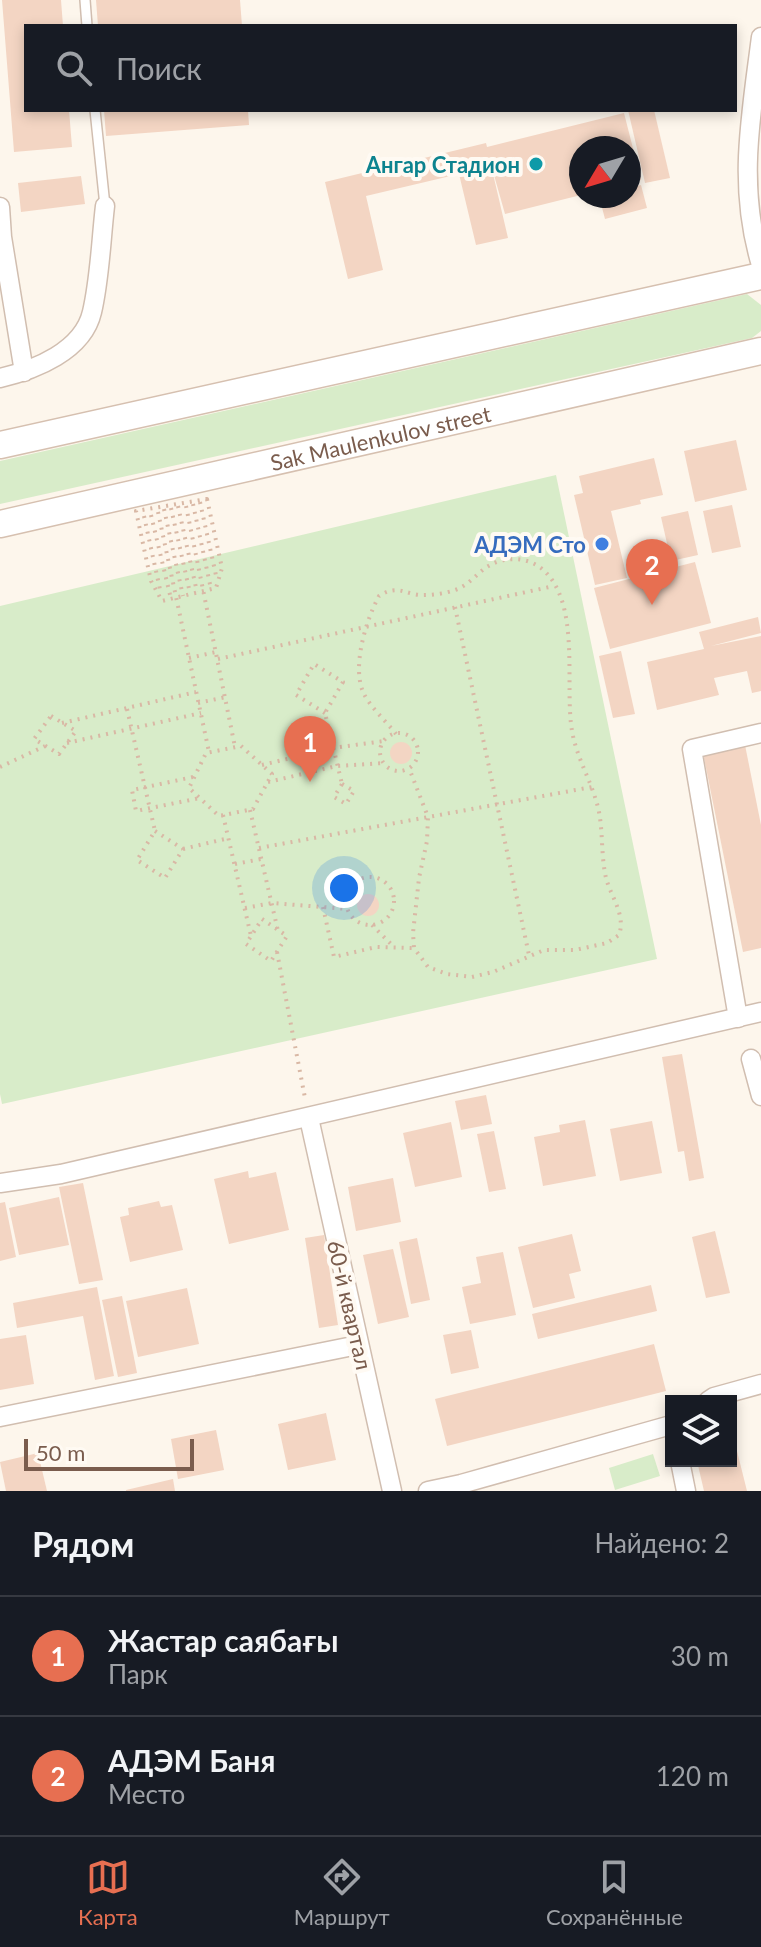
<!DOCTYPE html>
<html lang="ru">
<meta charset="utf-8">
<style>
body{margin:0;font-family:Lato,sans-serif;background:#20242c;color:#f1f3f6}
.controls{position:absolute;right:24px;bottom:24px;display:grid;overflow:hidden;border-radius:0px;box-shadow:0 4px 12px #0003}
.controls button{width:72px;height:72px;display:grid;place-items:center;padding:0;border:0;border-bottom:2px solid #363941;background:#171b24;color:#f1f3f6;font:40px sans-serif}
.compass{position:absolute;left:569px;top:136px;width:72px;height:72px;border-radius:50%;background:#171b24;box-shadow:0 4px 12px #0003;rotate:232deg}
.scale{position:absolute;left:24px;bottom:20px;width:170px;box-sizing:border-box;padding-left:8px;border:4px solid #7a5c4d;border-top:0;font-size:22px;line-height:28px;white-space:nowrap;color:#7a5c4d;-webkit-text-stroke:6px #fffaf3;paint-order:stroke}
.you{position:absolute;left:344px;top:888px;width:28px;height:28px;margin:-20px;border:6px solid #fff;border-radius:50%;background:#1a73e8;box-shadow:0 0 0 12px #1a73e833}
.badge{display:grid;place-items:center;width:52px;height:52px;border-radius:50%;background:#e76f51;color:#fff;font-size:26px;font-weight:700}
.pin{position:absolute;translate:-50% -66px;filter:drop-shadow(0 2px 4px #0008)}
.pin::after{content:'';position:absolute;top:42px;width:28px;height:24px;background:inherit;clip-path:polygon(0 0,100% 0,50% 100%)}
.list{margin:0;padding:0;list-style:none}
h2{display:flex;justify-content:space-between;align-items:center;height:104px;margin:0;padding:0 32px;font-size:34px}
h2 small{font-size:26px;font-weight:400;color:#9ea1a6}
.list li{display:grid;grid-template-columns:52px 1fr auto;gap:24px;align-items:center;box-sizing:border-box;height:120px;padding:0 32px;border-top:2px solid #363941}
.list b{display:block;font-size:30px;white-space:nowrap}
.list p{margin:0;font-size:26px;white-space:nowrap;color:#9ea1a6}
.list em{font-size:26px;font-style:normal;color:#9ea1a6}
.icon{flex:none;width:44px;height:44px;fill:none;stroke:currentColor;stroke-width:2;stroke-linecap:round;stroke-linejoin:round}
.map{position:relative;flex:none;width:761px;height:1491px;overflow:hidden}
.search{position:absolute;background:#171b24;box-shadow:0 4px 12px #0003;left:24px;right:24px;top:24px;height:88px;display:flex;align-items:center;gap:20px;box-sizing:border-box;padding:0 28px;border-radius:0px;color:#9ea1a6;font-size:30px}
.sheet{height:344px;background:#171b24}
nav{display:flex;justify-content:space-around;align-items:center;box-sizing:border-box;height:112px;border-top:2px solid #363941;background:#171b24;font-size:22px;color:#9ea1a6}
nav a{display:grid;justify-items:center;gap:4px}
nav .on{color:#e76f51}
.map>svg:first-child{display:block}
.green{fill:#d8ecc9}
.building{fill:#f3d5c3}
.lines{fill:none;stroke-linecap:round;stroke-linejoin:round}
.service-casing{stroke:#d1beb0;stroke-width:12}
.minor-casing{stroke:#d1beb0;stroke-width:21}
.secondary-casing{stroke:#d6c0b0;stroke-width:29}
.path{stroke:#d9b8a5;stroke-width:4;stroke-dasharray:2 6;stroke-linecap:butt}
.service{stroke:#fff;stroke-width:9}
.minor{stroke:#fff;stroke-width:18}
.secondary{stroke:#fff;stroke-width:26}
.culture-dot{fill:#0f9aa8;stroke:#fffaf3;stroke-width:3}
.shop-dot{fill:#3f7fe0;stroke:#fffaf3;stroke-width:3}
.labels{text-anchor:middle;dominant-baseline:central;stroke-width:8;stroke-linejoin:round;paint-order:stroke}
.culture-label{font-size:22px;font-weight:bold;fill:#0d838f;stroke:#fffaf3;text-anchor:end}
.street-label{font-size:22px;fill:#7a5c4d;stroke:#fffaf3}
.shop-label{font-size:22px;font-weight:bold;fill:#366cbe;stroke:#fffaf3;text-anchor:end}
</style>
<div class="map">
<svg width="761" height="1491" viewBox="0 0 761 1491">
<rect width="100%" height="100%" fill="#fdf6ec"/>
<!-- green -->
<g class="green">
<path d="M747,294L761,305V331L752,338L0,504V461Z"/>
<path d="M556,475L657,959L2,1104L0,1094V606Z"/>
<path d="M653,1454L660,1476L615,1490L609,1468Z"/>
</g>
<!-- building -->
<g class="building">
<path d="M2,0H61L63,26H26V110H69L72,147L14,152Z"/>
<path d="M96,0H240L242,26H98Z"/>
<path d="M104,110H248L249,125L106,136Z"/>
<path d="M628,110H654L670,178L645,183Z"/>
<path d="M624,113L641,180L629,183V148H581V195L505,214L490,161L508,238L476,245L459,174L366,196L383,270L348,279L325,182L486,143L487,147Z"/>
<path d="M81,176L85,204L21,212L18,183Z"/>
<path d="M641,185L647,208L605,219L599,196H629V188Z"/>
<path d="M736,440L747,490L695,502L684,451Z"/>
<path d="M654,458L663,495L640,500L641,504L611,511L627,578L595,585L574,495L583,493L579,476Z"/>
<path d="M732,505L741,547L712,553L703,511Z"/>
<path d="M688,511L698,555L671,561L661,517Z"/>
<path d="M695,562L711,623L610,649L594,588Z"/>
<path d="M758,617L761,633L711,646L761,636V691L752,693L747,671L714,678L719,695L657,710L647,662L704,649L699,632Z"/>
<path d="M621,651L635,714L613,718L599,656Z"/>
<path d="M744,740L761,825V948L743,952L702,748Z"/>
<circle cx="401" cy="753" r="11"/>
<circle cx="368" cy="905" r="11"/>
<path d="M682,1054L704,1178L689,1181L684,1151L678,1152L662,1057Z"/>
<path d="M486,1095L492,1124L461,1130L455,1101Z"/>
<path d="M585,1120L596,1176L543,1186L534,1137L560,1132L559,1125Z"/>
<path d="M652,1121L662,1173L620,1181L610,1129Z"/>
<path d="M451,1122L462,1177L415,1187L403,1133Z"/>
<path d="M494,1131L506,1189L489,1192L477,1134Z"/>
<path d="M248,1171L249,1178L276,1172L289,1230L229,1244L214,1179Z"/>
<path d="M393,1178L401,1222L356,1231L348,1187Z"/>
<path d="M83,1183L103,1280L79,1284L59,1187Z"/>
<path d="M59,1197L69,1245L19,1255L9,1208Z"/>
<path d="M159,1201L161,1207L172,1205L183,1250L130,1262L120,1217L129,1215L128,1208Z"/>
<path d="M5,1202L16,1257L0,1261V1203Z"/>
<path d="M715,1231L730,1293L706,1298L692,1237Z"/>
<path d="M572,1234L581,1271L569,1274L575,1298L533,1308L518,1247Z"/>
<path d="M324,1235L338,1325L319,1328L305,1238Z"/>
<path d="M417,1238L430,1300L411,1304L399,1242Z"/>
<path d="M393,1249L409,1317L378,1324L363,1255Z"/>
<path d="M503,1252L516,1315L470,1324L462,1287L481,1283L476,1257Z"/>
<path d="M651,1285L657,1311L538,1339L532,1314Z"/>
<path d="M97,1287L114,1376L95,1380L83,1316L17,1328L13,1303Z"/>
<path d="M187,1288L199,1344L138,1357L126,1301Z"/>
<path d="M122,1296L137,1373L118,1377L102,1300Z"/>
<path d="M471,1330L479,1368L451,1374L443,1335Z"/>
<path d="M26,1335L34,1384L0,1390V1339Z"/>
<path d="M654,1344L666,1391L447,1446L435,1399Z"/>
<path d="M326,1413L336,1460L288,1470L278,1424Z"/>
<path d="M731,1427L747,1491H704L697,1461H731Z"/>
<path d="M216,1430L224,1470L178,1479L171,1439Z"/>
<path d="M38,1453L47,1491H6L0,1462Z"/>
<path d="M173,1479L175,1491H126V1490Z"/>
</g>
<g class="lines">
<!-- service casing -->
<g class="service-casing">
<g id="service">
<path d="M85,0L87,26"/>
<path d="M95,110L105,206"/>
</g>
</g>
<!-- minor casing -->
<g class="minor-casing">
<g id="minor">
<path d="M761,37C751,116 737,185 761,265"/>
<path d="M0,207L2,237L24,372"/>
<path d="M0,378C35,370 83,351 92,312C100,278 101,240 105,206"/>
<path d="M738,1018L692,749L761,733"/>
<path d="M751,1059L761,1096"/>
<path d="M309,1118L392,1491"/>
<path d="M0,1183L61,1174L761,1012"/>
<path d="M708,1401L714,1397L761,1384"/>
<path d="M0,1417L358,1345"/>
<path d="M680,1461L686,1491"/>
<path d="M428,1491L461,1484L671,1425"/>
</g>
</g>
<!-- secondary casing -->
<g class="secondary-casing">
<g id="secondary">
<path d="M0,445L761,276"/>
<path id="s1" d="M0,524L761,351"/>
</g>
</g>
<!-- path -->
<g class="path">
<path d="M207,499L222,568L216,588L162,601L151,581L136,511Z"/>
<path d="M200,502L217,580"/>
<path d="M193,504L211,589"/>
<path d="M178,506L197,592"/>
<path d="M186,506L235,747"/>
<path d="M171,508L190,593"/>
<path d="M164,509L183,596"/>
<path d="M158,512L209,752"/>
<path d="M151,515L171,599"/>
<path d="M144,516L161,594"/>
<path d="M455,607L529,955"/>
<path d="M189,658L216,652"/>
<path d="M218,659L554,586"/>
<path d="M198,703L226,697"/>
<path d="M127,709L155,831"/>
<path d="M325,713L296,695L314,664L343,682L325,713L342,784"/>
<path d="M51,716L76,731L59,754L34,739Z"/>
<path d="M62,723L196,692"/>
<circle cx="399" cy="752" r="19"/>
<path d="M396,734C386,721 371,708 364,694C351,668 366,620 379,596C399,583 406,596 425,595C434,595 447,593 455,590C467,586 475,576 484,569C501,556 525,556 541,568C582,601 564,685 572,731C577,760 593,783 599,812C603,833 601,856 606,878C611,897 626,915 619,935L607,943L575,950H544L493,972L472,977L447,974L428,967L414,948L413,933L419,878L427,841L428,817L409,768"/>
<path d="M67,743L201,713"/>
<path d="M241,746L272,774L253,809L219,816L189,788L206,753Z"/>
<path d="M262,765L333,748L384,741"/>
<path d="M0,767L45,746"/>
<path d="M193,777L132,790L136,811L200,798"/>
<path d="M268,782L337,766L384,763"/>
<path d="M342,784L354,791L346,804L334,797Z"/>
<path d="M250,810L278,931"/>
<path d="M223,815L251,936"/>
<path d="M155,831L183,849L165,878L137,860Z"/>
<path d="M259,848L592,787"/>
<path d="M183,849L229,838"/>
<path d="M235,864L261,859"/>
<circle cx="370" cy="901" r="24"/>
<path d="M323,907L334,957L376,947L414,948"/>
<path d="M245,908L272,903L347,909"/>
<path d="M262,919L287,936L271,961L246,944Z"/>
<path d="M372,925L393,946"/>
<path d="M277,952L305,1098"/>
</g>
<!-- service -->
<use href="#service" class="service"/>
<!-- minor -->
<use href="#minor" class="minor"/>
<!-- secondary -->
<use href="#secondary" class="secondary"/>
</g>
<!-- markers -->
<circle class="culture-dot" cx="536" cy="164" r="8"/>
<circle class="shop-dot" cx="602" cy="544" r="8"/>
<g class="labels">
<!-- culture labels -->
<g class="culture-label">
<text x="520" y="164">Ангар Стадион</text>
</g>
<!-- street labels -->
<g class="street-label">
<text stroke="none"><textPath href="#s1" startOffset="390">Sak Maulenkulov street</textPath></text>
<text transform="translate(350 1305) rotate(77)">60-й квартал</text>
</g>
<!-- shop labels -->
<g class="shop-label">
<text x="586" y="544">АДЭМ Сто</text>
</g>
</g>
</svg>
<div class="controls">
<button><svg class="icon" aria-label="layers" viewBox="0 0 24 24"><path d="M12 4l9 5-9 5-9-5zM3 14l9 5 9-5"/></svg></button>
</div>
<svg class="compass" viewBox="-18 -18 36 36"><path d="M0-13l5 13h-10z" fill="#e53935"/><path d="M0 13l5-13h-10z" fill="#9ea1a6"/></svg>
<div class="scale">50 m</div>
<div class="you"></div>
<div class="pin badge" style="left:310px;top:782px">1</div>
<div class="pin badge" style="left:652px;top:605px">2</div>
<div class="search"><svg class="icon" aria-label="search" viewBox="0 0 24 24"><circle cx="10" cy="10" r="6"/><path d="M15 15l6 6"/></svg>Поиск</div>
</div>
<section class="sheet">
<h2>Рядом<small>Найдено: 2</small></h2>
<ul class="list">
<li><span class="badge">1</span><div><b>Жастар саябағы</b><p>Парк</p></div><em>30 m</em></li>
<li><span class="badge">2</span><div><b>АДЭМ Баня</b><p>Место</p></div><em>120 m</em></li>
</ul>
</section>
<nav>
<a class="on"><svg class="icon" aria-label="map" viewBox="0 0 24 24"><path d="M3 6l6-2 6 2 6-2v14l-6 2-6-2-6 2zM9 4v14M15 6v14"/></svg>Карта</a>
<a><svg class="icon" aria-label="directions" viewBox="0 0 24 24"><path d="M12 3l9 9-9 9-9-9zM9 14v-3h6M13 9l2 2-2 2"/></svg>Маршрут</a>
<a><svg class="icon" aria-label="saved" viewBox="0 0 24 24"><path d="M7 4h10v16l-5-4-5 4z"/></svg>Сохранённые</a>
</nav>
